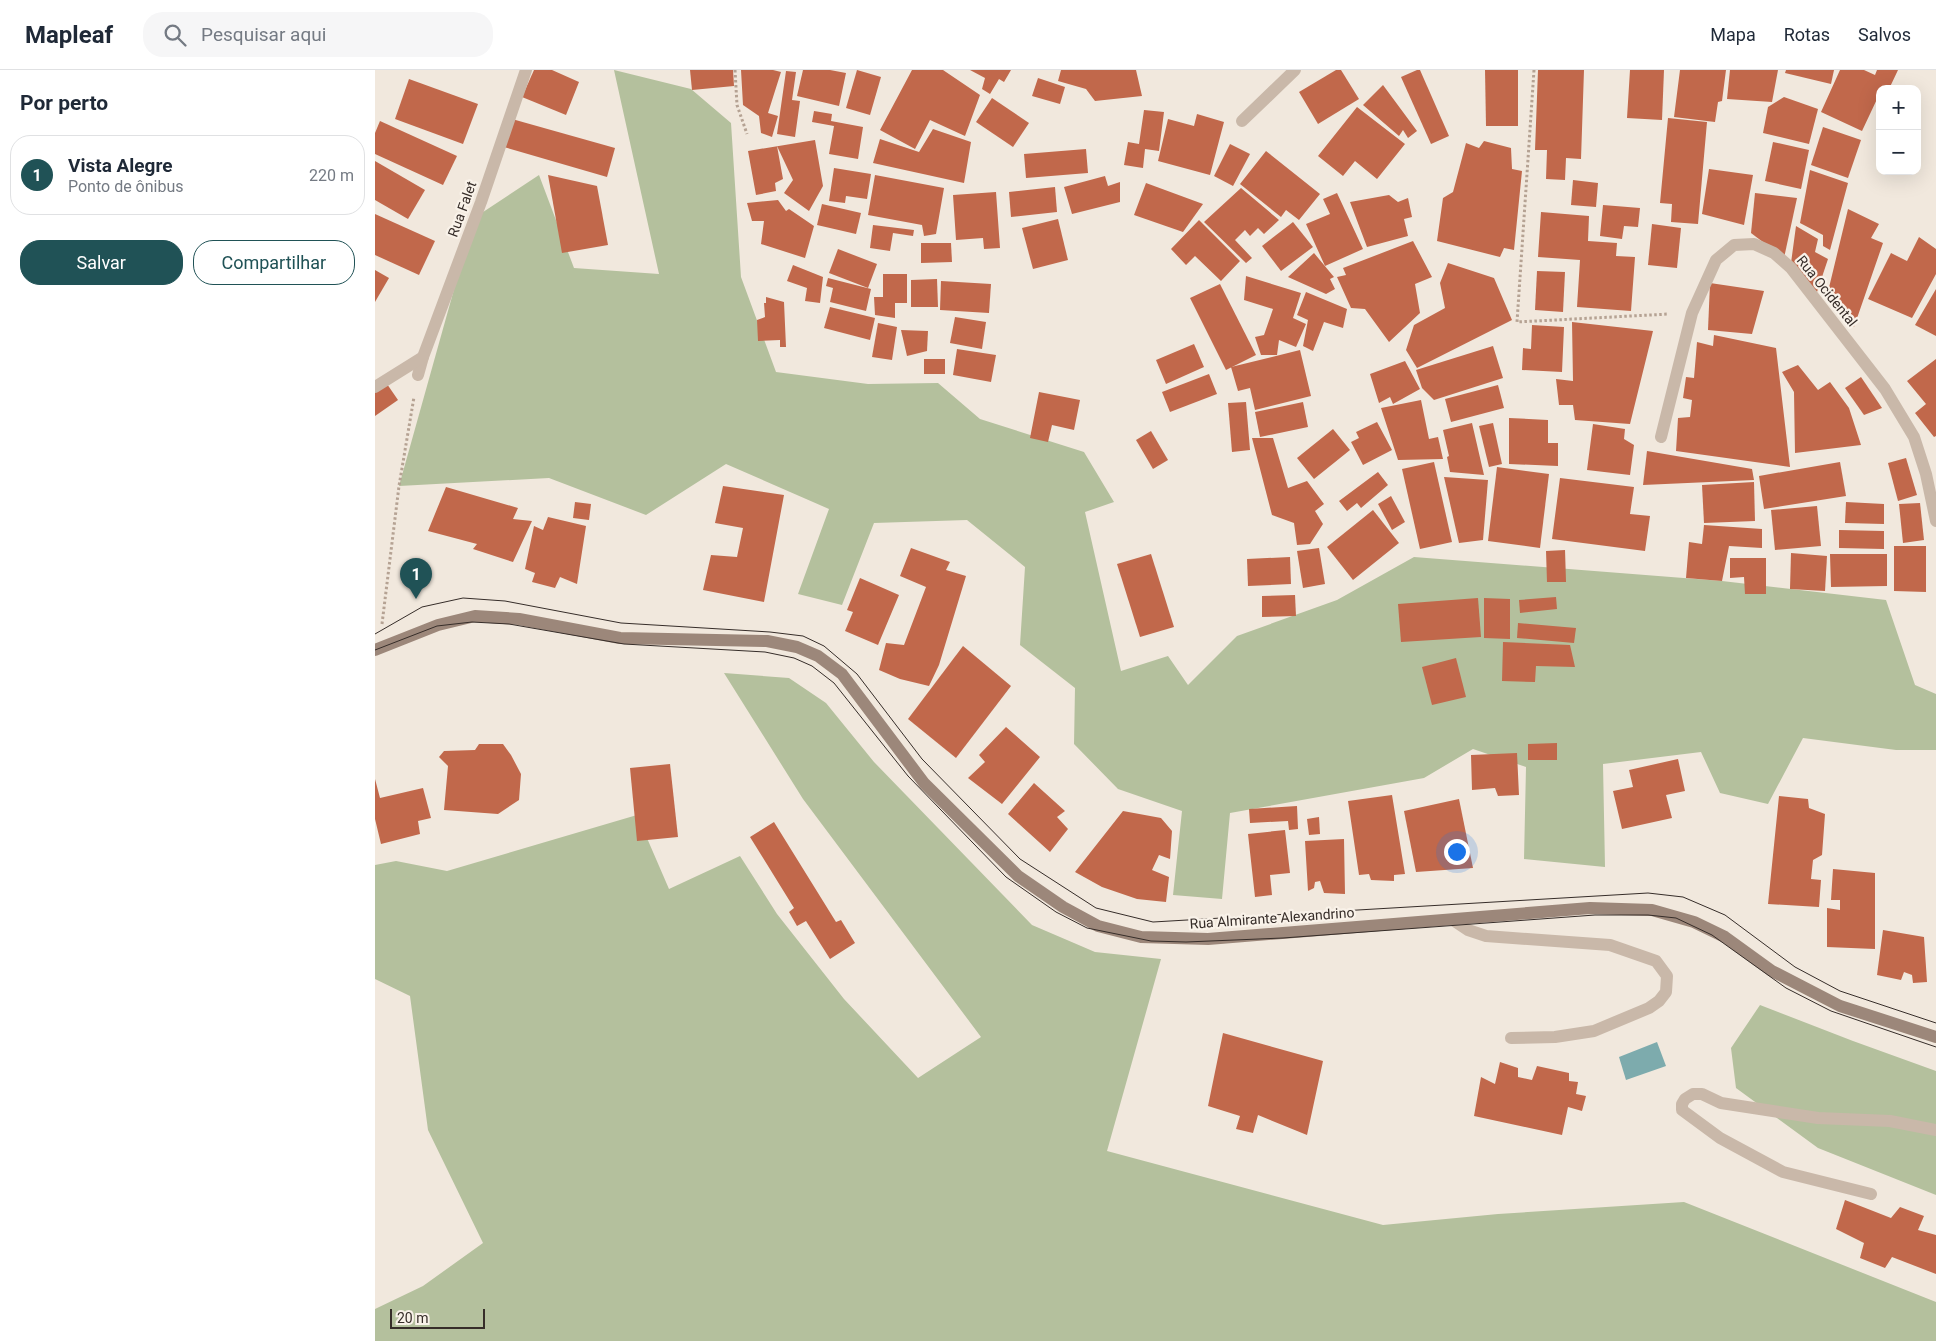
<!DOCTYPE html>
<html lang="pt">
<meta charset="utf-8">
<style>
body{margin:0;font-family:Roboto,sans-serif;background:#f6f6f7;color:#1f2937}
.controls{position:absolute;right:15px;top:15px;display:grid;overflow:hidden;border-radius:10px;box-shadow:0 5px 20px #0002}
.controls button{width:45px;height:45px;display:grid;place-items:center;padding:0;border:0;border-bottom:1px solid #e0e1e3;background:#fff;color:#1f2937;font:25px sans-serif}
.scale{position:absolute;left:15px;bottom:12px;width:95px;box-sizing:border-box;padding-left:5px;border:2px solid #362d29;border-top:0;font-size:14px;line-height:18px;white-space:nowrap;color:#362d29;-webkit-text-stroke:4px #f9f2e9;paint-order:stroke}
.you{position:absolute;left:1081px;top:781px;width:18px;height:18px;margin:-12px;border:4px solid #fff;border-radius:50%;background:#1a73e8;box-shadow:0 0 0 8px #1a73e833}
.badge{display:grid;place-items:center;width:32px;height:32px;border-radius:50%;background:#205256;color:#fff;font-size:16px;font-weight:700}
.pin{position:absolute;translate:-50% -41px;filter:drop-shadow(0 1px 2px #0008)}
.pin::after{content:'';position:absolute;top:26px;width:18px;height:15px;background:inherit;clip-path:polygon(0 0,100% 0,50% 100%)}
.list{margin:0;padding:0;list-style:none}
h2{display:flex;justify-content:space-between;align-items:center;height:65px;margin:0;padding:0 20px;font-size:21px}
h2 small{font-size:16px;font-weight:400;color:#747a83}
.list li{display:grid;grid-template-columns:32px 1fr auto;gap:15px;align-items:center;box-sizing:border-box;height:80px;margin:0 10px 10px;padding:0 10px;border:1px solid #e0e1e3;border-radius:20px}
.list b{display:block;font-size:19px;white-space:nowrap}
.list p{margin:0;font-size:16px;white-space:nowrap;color:#747a83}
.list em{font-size:16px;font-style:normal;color:#747a83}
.actions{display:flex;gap:10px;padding:15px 20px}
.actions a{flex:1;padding:11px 0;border:1px solid #205256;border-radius:20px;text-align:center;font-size:18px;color:#205256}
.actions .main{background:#205256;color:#fff}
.icon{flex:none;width:28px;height:28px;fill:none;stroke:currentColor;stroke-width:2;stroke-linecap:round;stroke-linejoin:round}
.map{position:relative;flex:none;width:1561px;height:1271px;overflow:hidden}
header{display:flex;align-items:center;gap:30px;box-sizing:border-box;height:70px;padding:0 25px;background:#fff;border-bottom:1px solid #e0e1e3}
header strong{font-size:24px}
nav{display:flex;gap:28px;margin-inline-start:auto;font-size:18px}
.search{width:350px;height:45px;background:#f6f6f7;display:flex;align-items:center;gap:12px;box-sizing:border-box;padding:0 18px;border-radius:20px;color:#747a83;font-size:19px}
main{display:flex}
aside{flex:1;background:#fff}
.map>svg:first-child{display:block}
.green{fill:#b4c09d}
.water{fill:#7dabad}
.building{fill:#c1684b}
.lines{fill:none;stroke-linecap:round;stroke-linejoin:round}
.path{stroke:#b5a293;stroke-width:3;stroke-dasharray:2.5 2.5;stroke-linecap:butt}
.lane{stroke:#c9b8a9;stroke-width:12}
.street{stroke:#c9b8a9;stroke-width:12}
.secondary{stroke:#9c877a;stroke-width:12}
.tram{stroke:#362d29;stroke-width:1}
.labels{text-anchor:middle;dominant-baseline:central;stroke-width:4.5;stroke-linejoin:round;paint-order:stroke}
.street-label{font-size:14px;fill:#362d29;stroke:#f9f2e9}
</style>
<header>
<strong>Mapleaf</strong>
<div class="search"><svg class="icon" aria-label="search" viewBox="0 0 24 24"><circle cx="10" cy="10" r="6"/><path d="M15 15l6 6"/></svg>Pesquisar aqui</div>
<nav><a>Mapa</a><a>Rotas</a><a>Salvos</a></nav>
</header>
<main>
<aside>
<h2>Por perto<small></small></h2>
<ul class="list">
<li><span class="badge">1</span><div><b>Vista Alegre</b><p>Ponto de ônibus</p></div><em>220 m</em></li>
</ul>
<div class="actions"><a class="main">Salvar</a><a>Compartilhar</a></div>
</aside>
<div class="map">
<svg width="1561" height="1271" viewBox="0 0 1561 1271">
<rect width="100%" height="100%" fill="#f1e8dd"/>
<!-- green -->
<g class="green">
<path d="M239,0L316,19L356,53L366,207L401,302L493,314L563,313L605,349L709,382L739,432L710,442L746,601L793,586L813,615L862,566L962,530L1039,487L1347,511L1511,530L1540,615L1561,624V680H1521L1428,668L1393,734L1345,723L1326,682L1228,694L1230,797L1149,789L1151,697L1098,679L1049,708L855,743L847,829L798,825L807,741L743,719L699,674L700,618L645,575L650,497L592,450L499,453L467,535L423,524L454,439L351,394L271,445L174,408L24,416L99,148L164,105L199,198L284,204Z"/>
<path d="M349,603L414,608L451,633L499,692L657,855L720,882L786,889L732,1081L1008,1155L1123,1144L1309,1132L1561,1232V1271H0V1239L48,1216L108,1173L53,1060L35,926L0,909V795L21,791L72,801L262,745L294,819L365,786L402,844L469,929L543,1008L606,967L428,729Z"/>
<path d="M1385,935L1478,971L1561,1001V1125L1443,1078L1361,1018L1356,978Z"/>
</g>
<!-- water -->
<path class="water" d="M1282,972L1291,996L1251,1010L1244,987Z"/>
<!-- building -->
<g class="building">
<path d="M159,0H177L204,12L191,45L147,27Z"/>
<path d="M315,0H358L359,16L317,20Z"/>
<path d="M366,0H398L406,2L393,43L403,46L397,67L386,63L384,46L368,35Z"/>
<path d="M428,0H455L471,3L464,36L422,26Z"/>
<path d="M482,0L506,7L495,45L471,38Z"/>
<path d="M537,0H568L605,25L590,66L555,50L540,79L505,60Z"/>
<path d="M595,0H636L629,12L624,9L615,24L607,19L610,8Z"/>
<path d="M686,0H761L767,26L720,31L711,19L683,11Z"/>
<path d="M961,0H966L984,29L943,54L924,22Z"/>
<path d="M1042,0H1045L1074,66L1056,74L1026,7Z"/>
<path d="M1110,0H1143V56H1111Z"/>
<path d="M1163,0H1209L1206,89L1191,88L1190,110L1171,109L1172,80H1160Z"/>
<path d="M1255,0H1289L1287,50L1252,48Z"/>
<path d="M1305,0H1351L1347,31L1343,32L1340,52L1299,47Z"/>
<path d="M1355,0H1403L1397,32L1352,29Z"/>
<path d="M1411,0H1459L1456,14L1410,3Z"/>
<path d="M1465,0H1489L1500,5L1502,0H1523L1514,19H1505V29L1503,27L1487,61L1446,42Z"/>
<path d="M411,1L421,2L417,30L425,31L420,67L402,64Z"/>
<path d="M663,8L690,17L685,34L657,26Z"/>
<path d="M34,9L103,34L88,74L20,49Z"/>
<path d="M1008,15L1042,61L1033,68L1028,60L1024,66L988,35Z"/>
<path d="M1409,27L1443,39L1434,74L1388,63L1393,37Z"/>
<path d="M617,28L654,53L638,77L601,52Z"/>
<path d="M982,37L1030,74L1002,109L980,91L968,106L943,86Z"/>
<path d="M769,40L789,42L784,81L770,79L768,98L749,95L753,72L764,74Z"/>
<path d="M439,41L457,44L456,51L488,57L483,89L454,84L459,56L437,52Z"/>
<path d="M822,44L849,52L835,105L783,91L793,49L819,56Z"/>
<path d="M1293,48L1332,52L1323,154L1296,152L1297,134L1285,133Z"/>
<path d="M137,49L240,78L232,107L129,77Z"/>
<path d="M5,51L82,86L68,115L0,84V63Z"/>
<path d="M1448,57L1486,70L1473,108L1436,95Z"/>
<path d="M558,59L596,72L589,113L498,93L505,69L544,82Z"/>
<path d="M440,70L448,116L434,141L409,123L418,110L402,76L408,109L400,113L401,121L381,125L373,81Z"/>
<path d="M1109,71L1136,78L1137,99L1147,101L1139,180L1129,178L1125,187L1062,171L1068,128L1078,122L1091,73L1104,78Z"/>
<path d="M1398,72L1434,80L1426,119L1390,111Z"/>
<path d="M855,74L875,84L858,116L839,106Z"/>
<path d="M711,79L713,103L651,108L649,84Z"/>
<path d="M891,81L945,124L924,150L911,140L906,147L865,114Z"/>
<path d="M0,91L50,120L33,149L0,130Z"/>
<path d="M459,98L496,104L492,129L471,126L470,133L454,131Z"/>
<path d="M1334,99L1378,105L1369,155L1327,144Z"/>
<path d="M1435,100L1473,113L1455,180L1448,176V165L1425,153Z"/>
<path d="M173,105L222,116L233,175L187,183Z"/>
<path d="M500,105L569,118L561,164L549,166L547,155L493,145Z"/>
<path d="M730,106L733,116L745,112V132L697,144L689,117Z"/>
<path d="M1198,110L1223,113L1221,137L1196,135Z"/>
<path d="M771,113L828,134L808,162L759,145Z"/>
<path d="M680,117L682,142L636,147L634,122Z"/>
<path d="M866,118L904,150L889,164L883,158L875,166L870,160L860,170L877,188L871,193L829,152Z"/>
<path d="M621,122L625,178L609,179L608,168L581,170L578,125Z"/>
<path d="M962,123L988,179L950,196L931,154L955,144L948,129Z"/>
<path d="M1380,123L1422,128L1409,188L1376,163Z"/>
<path d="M1014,125L1023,132L1033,128L1037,147L1029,149L1033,166L992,177L975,132Z"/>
<path d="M403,130L411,141L414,139L439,156L430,188L386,174L389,151H377L372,133Z"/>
<path d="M447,134L486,143L481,164L442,155Z"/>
<path d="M1228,135L1265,138L1263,157L1249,156L1247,169L1225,166Z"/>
<path d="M1473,139L1504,154L1496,168L1508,173L1479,257L1451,230Z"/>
<path d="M1166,142L1214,146L1213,171L1242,173L1241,186L1260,187L1256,241L1202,237L1205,190L1163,187Z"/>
<path d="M0,144L60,171L44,205L0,185Z"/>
<path d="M683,149L693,190L658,199L647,158Z"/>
<path d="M824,150L865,191L846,211L820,186L811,195L796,179Z"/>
<path d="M918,152L938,177L906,201L887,176Z"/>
<path d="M1277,154L1306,158L1302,198L1273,195Z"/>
<path d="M498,155L539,160L538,166L518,163L515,181L495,178Z"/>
<path d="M1421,156L1443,169L1440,182L1453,189L1442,222L1416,193Z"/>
<path d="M1544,167L1561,179V204L1537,248L1493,229L1516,183L1532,191Z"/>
<path d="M1038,171L1057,207L1040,214L1045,243L1014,272L990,239L976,238L962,207L971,205L968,198Z"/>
<path d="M546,173H576L577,192L546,193Z"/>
<path d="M463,179L502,194L493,218L454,203Z"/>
<path d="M939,183L959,207L955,209L960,219L951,224L913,207Z"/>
<path d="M1073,193L1119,208L1137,250L1042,298L1031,280L1039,255L1070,238L1065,213Z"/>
<path d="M418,195L448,207L445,233L430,231L432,218L412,211Z"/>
<path d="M0,200L14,208L0,232Z"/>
<path d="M1162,201L1190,202L1188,242L1160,240Z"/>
<path d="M508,204H532V233H520V248L500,245L499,227H508Z"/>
<path d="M871,206L926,223L918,248L931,254L921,277L904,270L902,285H886L880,267L889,265L898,239L869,230Z"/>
<path d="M453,208L496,219L491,241L455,232L458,218L451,216Z"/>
<path d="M562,209L563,237H536V210Z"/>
<path d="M566,211L616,214L614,243L565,240Z"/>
<path d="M1335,213L1389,221L1377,264L1333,260Z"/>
<path d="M845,214L881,285L851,300L815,228Z"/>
<path d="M1561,219V266L1540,255Z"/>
<path d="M931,222L972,239L968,258L949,252L938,281L928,276L933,250L922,245Z"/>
<path d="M391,227L409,232L411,277H405V270L383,271L382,250L390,247L389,233H391Z"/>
<path d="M455,237L500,248L495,270L449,258Z"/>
<path d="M580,247L611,252L607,279L575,273Z"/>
<path d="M1197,252L1278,261L1255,354L1200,350L1198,335H1184L1181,309L1198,311Z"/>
<path d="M503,253L522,257L517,290L497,287Z"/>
<path d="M1157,255L1189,257L1187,302L1147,300L1148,278L1156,279Z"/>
<path d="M526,260L553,261L552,281L532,286Z"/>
<path d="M1339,265L1401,278L1415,397L1301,381L1303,348L1315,347L1317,330L1308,328L1311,307L1319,308L1322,272L1338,276Z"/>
<path d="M819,274L829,297L791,314L781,290Z"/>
<path d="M1118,276L1128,308L1059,330L1047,318L1041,300Z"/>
<path d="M582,279L621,285L616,312L578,305Z"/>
<path d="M925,280L936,326L880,340L875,318L863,321L856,297Z"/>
<rect x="549" y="289" width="21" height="15"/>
<path d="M1561,289V366L1559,367L1540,343L1551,334L1532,311Z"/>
<path d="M1030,291L1045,319L1018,334L1015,327L1004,333L995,304Z"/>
<path d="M1423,295L1443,320L1455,312L1474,338L1486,375L1420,383L1419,322L1407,302Z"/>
<path d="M834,304L842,324L795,342L787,322Z"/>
<path d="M1486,307L1507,338L1489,345L1470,318Z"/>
<path d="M12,314L23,330L0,346V322Z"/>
<path d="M1123,315L1129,338L1076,352L1070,329Z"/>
<path d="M664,322L705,330L699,360L677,355L673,372L655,368Z"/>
<path d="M1046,330L1054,369L1063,367L1068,389L1023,390L1006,338Z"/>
<path d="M871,332L875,380L857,382L853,333Z"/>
<path d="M928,332L933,357L885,367L880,342Z"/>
<path d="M1134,348L1173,350V373H1183V396L1134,394Z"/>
<path d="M1002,352L1017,380L988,395L976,372L984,368L981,362Z"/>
<path d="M1097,353L1109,405L1075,402L1072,387L1074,386L1068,360Z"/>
<path d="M1118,353L1127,394L1114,397L1104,356Z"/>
<path d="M1218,354L1250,359L1249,369L1259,375L1255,405L1212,400Z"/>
<path d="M958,359L975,380L939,409L922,388Z"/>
<path d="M776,361L793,390L778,399L761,370Z"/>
<path d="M877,368H898L913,418L932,411L949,434L940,441L948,454L935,474L922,475L919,453L897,445Z"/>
<path d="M1272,381L1377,399L1379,410L1268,415Z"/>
<path d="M1531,388L1542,425L1523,431L1513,393Z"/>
<path d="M1059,392L1077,472L1045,479L1027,399Z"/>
<path d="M1465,392L1471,426L1389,439L1384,406Z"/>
<path d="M1122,397L1174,404L1165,478L1113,471Z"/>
<path d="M1003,402L1013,415L986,438L982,433L972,441L964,431Z"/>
<path d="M1069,407L1113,410L1108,470L1084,473Z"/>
<path d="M1185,408L1259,417L1255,444L1275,446L1270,481L1177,469Z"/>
<path d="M1379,412L1380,451L1329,453L1327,415Z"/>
<path d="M348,416L409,425L389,532L328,520L336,485L362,487L368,458L340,453Z"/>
<path d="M71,417L143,438L138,449L157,451L138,492L98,479L102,474L53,461Z"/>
<path d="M1016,426L1030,452L1017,460L1003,434Z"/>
<path d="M200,432L216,434L214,450L198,448Z"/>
<path d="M1471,432L1509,434V454L1470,453Z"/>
<path d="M1545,433L1549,470L1528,473L1524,434Z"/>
<path d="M1442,436L1446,476L1400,480L1396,440Z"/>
<path d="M998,440L1024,473L978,510L952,477Z"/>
<path d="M173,447L211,456L202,514L185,507L180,518L157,512L160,503L150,499L159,456L168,460Z"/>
<path d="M1329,455L1387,459V478L1354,476L1347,511L1311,508L1314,472L1327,474Z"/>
<path d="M1464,460L1509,461V479L1464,478Z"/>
<path d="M1519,476H1551V522L1519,521Z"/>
<path d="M536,478L575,492L571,500L591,506L564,595L554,616L525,609L504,600L511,573L529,575L551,517L525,506Z"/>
<path d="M944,478L950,514L928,518L922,481Z"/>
<path d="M1190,480L1191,512H1172L1171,481Z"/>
<path d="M1416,483L1452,486L1450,521L1415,519Z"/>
<path d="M776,484L799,557L765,567L742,494Z"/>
<path d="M1455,484H1512V516L1456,517Z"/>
<path d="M915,487L916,514L873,516L872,489Z"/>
<path d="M1355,488H1391V524H1370L1369,507L1355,508Z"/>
<path d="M485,508L524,525L503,575L470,561L478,542L472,540Z"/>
<path d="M920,525L921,546L887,547V526Z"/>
<path d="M1181,527L1182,539L1145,543L1144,530Z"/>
<path d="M1103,528L1106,567L1026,572L1023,534Z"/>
<path d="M1109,528L1135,529V569L1109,568Z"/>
<path d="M1143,553L1201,558L1199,573L1142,568Z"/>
<path d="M1128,572L1195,575L1200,597L1161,596L1160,612L1127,611Z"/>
<path d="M588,576L636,616L581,688L533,649Z"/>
<path d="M1081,588L1091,627L1057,635L1047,597Z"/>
<path d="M631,657L665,687L627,734L593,708L610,692L604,685Z"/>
<path d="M1182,673V690H1153V674Z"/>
<path d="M104,674H128L136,685L146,704L144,730L123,744L69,740L73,696L64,687L69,681L100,680Z"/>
<path d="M1142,683L1144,725L1123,726L1120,718L1097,720L1096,685Z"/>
<path d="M1303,689L1310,721L1291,725L1297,748L1247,759L1238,721L1258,717L1254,700Z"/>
<path d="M295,694L303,767L262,771L255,698Z"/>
<path d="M0,709L5,728L48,718L56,748L43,751L45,764L6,774L0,749Z"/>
<path d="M659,713L690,741L682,747L693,759L675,782L633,744Z"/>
<path d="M1017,725L1030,804L1019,805V811L996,810L994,804L984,805L973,731Z"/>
<path d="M1404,726L1433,729L1434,738L1450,744L1447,785L1438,790L1436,809L1446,810L1444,837L1393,834Z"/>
<path d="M1084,729L1098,798L1041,802L1029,741Z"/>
<path d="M922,736L923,759L914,760L913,751L875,753L874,739Z"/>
<path d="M748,741L786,748L797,761L795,789L784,785L777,800L794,807L791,832L762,829L727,817L700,802Z"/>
<path d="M944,747L945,764L934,765L932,749Z"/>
<path d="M399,752L461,852L466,850L480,873L455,889L431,851L422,856L414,842L419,838L375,767Z"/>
<path d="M910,760L915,803L895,805L897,825L880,827L873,764Z"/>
<path d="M969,769L970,824L949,823L945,811L940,812L939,818L933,821L930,771Z"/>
<path d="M1458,799L1500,803V879L1452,877V838L1465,840V830H1456Z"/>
<path d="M1508,860L1549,867L1552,912L1538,913L1537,905L1529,902L1526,910L1502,905Z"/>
<path d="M848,963L948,991L932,1065L883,1045L878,1063L861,1059L865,1046L833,1036Z"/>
<path d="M1125,992L1143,998V1007L1157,1010L1162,996L1194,1003V1011L1203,1012L1201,1024L1211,1026L1207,1041L1193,1037L1187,1065L1099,1046L1106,1007L1120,1014Z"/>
<path d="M1470,1130L1516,1148L1525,1137L1549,1146L1543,1160L1561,1165V1204L1517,1187L1510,1198L1485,1188L1489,1173L1461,1159Z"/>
</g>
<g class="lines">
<!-- path -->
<g class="path">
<path d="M360,0L362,35L372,64"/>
<path d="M1159,0L1142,252L1294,244"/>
<path d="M7,554L24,416L39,327"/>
</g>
<!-- lane -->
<g class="lane">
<path d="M1078,850L1093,860L1111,866L1235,875L1281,891L1292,906L1291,922L1284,931L1274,938L1219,961L1180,967L1136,968"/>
<path d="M1496,1124L1408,1102L1345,1068L1307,1040V1034L1310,1029L1318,1024H1327L1346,1033L1443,1048L1515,1051L1561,1060"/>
</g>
<!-- street -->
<g class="street">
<path d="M867,51L920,0"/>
<path d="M43,305L48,287L106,132L151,0"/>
<path d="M0,317L48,287"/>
<path d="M1286,367L1317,243L1341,190L1359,175L1379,174L1399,183L1416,198L1510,319L1539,367L1551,404L1561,451"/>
</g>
<!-- secondary -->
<path class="secondary" d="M0,580L63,555L100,546L144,549L245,568L392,571L422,577L443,586L467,604L549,713L643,806L688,837L723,856L766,867L833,869L1215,838L1277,840L1319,852L1350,867L1397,901L1465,936L1561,967"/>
<!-- tram -->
<g class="tram">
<path d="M0,564L47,537L88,528L130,531L246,553L395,562L428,566L449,576L482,604L547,689L645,789L721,838L778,852L1273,823L1308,827L1350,845L1420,897L1465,921L1561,953"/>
<path d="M0,580L62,556L97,552L134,554L249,574L390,582L419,588L437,596L459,613L533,706L631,807L681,842L712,858L776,871L811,872L908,868L1220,845H1273L1301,848L1337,865L1411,918L1456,941L1561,977"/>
</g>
</g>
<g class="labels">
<!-- street labels -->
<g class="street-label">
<text transform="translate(87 139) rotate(-70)">Rua Falet</text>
<text transform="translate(1452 221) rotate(51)">Rua Ocidental</text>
<text transform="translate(897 848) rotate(-4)">Rua Almirante Alexandrino</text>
</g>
</g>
</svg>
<div class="controls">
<button>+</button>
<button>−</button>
</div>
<div class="scale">20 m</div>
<div class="you"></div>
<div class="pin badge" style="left:41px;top:529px">1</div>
</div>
</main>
